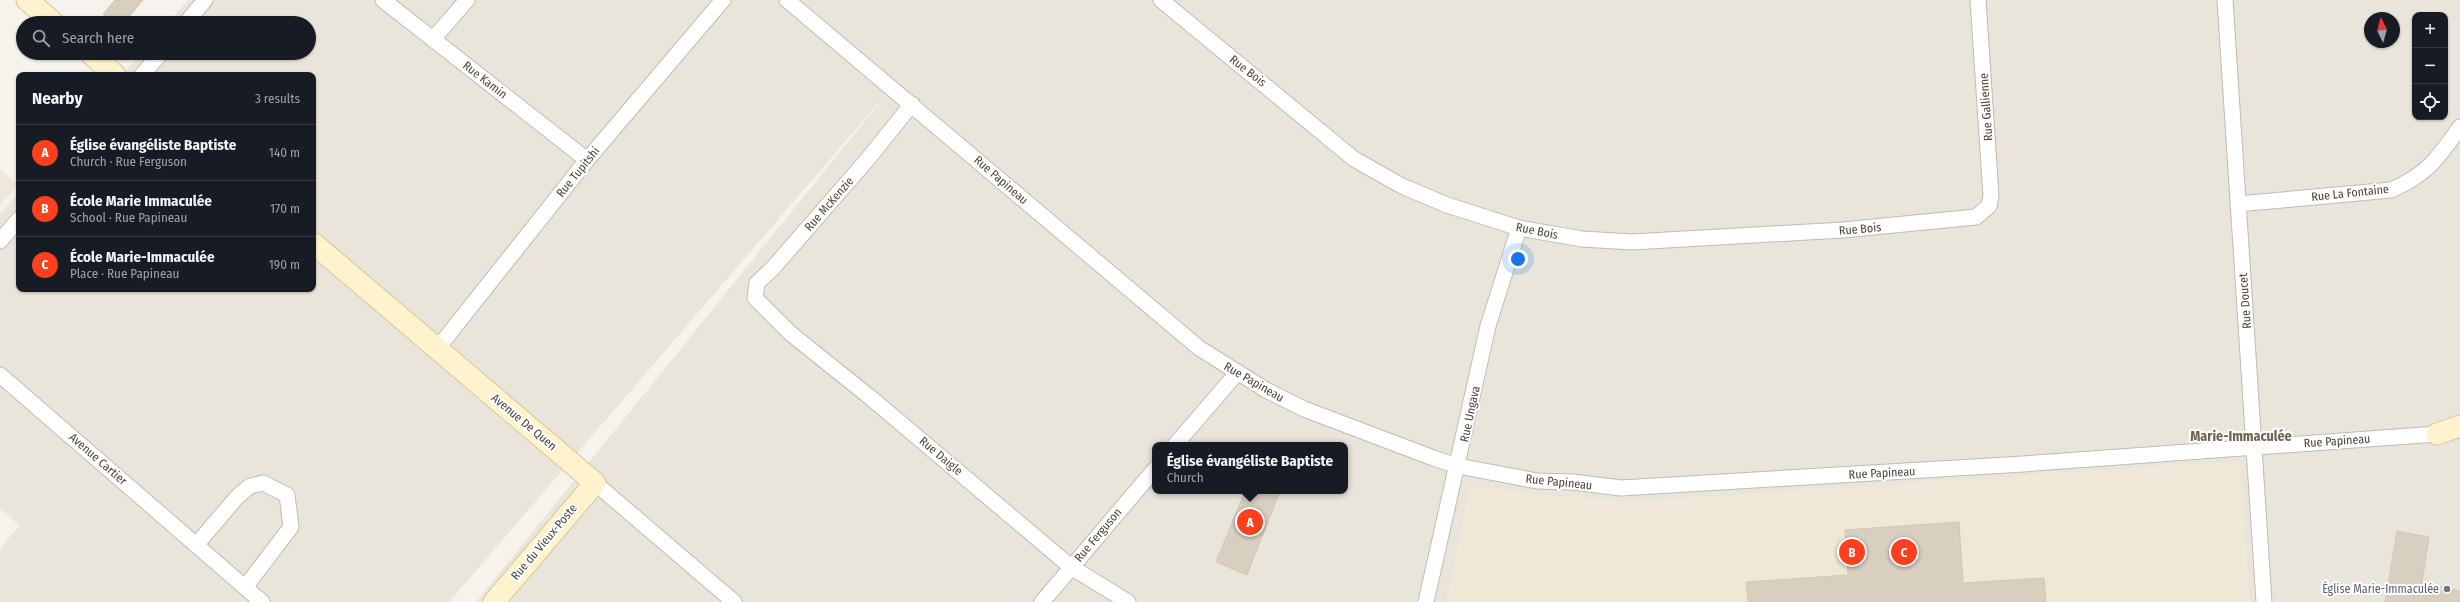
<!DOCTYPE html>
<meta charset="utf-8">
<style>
body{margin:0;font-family:"Fira Sans Condensed",sans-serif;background:#242831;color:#f1f3f6}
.controls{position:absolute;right:12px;top:12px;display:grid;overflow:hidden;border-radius:8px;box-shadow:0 1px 3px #0004}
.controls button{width:36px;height:36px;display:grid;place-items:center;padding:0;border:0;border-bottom:1px solid #363941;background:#171b24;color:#f1f3f6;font:20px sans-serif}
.compass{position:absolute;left:2364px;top:12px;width:36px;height:36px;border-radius:50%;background:#171b24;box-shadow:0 1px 3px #0004;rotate:355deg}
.you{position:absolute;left:1518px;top:259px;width:14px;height:14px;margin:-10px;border:3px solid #fff;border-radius:50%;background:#1a73e8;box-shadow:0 0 0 6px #1a73e833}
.badge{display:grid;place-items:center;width:26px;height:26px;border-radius:50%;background:#fc3f1d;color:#fff;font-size:13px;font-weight:700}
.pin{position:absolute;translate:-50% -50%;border:2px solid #fff;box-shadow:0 1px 4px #0006}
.popup{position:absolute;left:1152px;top:442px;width:196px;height:52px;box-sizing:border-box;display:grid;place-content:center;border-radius:8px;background:#171b24;filter:drop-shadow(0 1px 3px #0005);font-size:13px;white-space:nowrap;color:#9ea1a6}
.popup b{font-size:15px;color:#f1f3f6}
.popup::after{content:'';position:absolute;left:50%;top:100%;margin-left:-8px;border:8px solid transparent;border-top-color:#171b24}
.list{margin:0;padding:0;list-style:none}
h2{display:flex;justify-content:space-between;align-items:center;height:52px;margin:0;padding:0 16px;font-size:17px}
h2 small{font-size:13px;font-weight:400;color:#9ea1a6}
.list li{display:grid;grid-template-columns:26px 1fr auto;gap:12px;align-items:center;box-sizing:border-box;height:56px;padding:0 16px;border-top:1px solid #363941}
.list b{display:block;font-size:15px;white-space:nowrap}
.list p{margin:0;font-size:13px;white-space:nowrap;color:#9ea1a6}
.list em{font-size:13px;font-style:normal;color:#9ea1a6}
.icon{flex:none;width:22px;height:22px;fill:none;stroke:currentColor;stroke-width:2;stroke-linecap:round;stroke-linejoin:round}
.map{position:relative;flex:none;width:2460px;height:602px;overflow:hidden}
.search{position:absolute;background:#171b24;box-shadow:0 1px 3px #0004;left:16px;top:16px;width:300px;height:44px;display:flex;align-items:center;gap:10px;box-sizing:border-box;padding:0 14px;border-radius:22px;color:#9ea1a6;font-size:15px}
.panel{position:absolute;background:#171b24;box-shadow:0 1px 3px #0004;left:16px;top:72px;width:300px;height:220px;border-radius:8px}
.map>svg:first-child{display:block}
.residential{fill:#eae5da;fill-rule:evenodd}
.education{fill:#efe8d6}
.building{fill:#d8cfc1;stroke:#d3c7b4}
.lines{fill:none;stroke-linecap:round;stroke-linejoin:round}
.street-casing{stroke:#c2bbae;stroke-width:17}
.secondary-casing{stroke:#d6c79b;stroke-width:23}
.street{stroke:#fff;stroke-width:15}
.secondary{stroke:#fff3cd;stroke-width:21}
.worship-dot{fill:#6b7280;stroke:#fff;stroke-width:1.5}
.labels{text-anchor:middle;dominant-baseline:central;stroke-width:4;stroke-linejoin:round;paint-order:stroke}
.street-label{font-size:12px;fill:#4b4439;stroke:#fff}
.worship-label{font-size:12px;fill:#5b616d;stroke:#fff;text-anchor:end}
.quarter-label{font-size:14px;font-weight:bold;fill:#6e6250;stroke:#fff}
</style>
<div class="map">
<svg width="2460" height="602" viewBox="0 0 2460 602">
<rect width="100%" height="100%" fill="#f6f3ec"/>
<!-- residential -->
<path class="residential" d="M188,0H2460V602H476L894,85L449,602H0V549L19,525L0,509V214L19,193V289H313V75H122L142,53H309V23H168ZM2415,15H2445V117H2415ZM2370,18H2394V42H2370ZM1155,445H1345V491H1155Z"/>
<!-- education -->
<g class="education">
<path d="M0,169L18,185L0,205Z"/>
<path d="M2240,461L2250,602H1446L1470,487L1591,499L1648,501Z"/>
</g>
<!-- building -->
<g class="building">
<path d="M115,0H143L124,23H114L103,14Z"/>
<path d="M1245,491H1280L1247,575L1216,562Z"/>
<path d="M1959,522L1963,583L2044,578L2046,602H1748L1746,582L1848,575L1845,530Z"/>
<path d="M2397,531L2429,537L2422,583L2460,591V602H2385Z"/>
</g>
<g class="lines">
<!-- street casing -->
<g class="street-casing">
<g id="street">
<path d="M383,0L587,160"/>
<path d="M787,0L1199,348L1266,390L1304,409L1436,459L1458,466L1537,481L1573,482L1621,488L2023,464L2437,434"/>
<path d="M1161,0L1354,159L1402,186L1447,205L1519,228L1582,239L1632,242L1843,230L1976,217L1989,206L1991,196L1978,0"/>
<path d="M2225,0L2264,602"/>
<path d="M186,23L205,0"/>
<path d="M433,39L467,0"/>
<path d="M142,75L161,53"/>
<path d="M912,104L867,160L772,269L757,283L755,298L790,333L871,398L1071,567L1128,602"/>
<path d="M2238,204L2391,190C2427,175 2438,158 2460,127"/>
<path d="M0,241L19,219"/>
<path d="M437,349L587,160L723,0"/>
<path d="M0,375L262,602"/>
<path d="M1175,445L1237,373"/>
<path d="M595,483L734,602"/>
<path d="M197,544L237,497L250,486L263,483L287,495L291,527L246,586"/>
<path d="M1042,602L1155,469"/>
<path d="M1426,602L1488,326L1519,228"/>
</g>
</g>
<!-- secondary casing -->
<g class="secondary-casing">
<g id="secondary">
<path d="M27,0L54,23"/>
<path d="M90,53L115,75"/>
<path d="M313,243L595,483L494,602"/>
<path d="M2437,434L2460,426"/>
</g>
</g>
<!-- street -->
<use href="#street" class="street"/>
<!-- secondary -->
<use href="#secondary" class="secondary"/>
</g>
<!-- markers -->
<circle class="worship-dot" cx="2447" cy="589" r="4"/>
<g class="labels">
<!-- street labels -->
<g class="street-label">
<text transform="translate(1248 71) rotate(38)">Rue Bois</text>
<text transform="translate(485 80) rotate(38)">Rue Kamin</text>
<text transform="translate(1986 107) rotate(-94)">Rue Gallienne</text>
<text transform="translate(578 172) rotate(-51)">Rue Tupitshi</text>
<text transform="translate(1001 180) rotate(41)">Rue Papineau</text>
<text transform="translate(2350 193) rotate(-6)">Rue La Fontaine</text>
<text transform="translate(829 204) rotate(-49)">Rue McKenzie</text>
<text transform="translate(1860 229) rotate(-5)">Rue Bois</text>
<text transform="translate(1537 231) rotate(11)">Rue Bois</text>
<text transform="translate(2245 301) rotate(-94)">Rue Doucet</text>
<text transform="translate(1254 382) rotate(30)">Rue Papineau</text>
<text transform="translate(1470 414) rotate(-78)">Rue Ungava</text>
<text transform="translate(524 422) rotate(40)">Avenue De Quen</text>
<text transform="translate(2337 441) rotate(-4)">Rue Papineau</text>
<text transform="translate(941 456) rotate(40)">Rue Daigle</text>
<text transform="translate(98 459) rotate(41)">Avenue Cartier</text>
<text transform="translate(1882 473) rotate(-3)">Rue Papineau</text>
<text transform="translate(1559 482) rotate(6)">Rue Papineau</text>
<text transform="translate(1098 535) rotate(-50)">Rue Ferguson</text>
<text transform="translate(544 542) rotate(-50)">Rue du Vieux-Poste</text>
</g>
<!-- worship labels -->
<g class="worship-label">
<text x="2439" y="589">Église Marie-Immaculée</text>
</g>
<!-- quarter labels -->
<g class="quarter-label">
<text x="2241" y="436">Marie-Immaculée</text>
</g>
</g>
</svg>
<div class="controls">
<button>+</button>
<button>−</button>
<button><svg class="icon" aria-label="locate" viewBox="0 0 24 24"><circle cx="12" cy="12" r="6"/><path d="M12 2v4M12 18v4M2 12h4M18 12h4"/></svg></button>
</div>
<svg class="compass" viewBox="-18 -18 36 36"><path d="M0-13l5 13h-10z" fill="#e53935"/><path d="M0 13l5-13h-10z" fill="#9ea1a6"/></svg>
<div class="you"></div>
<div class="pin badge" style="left:1250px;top:522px">A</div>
<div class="popup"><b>Église évangéliste Baptiste</b>Church</div>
<div class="pin badge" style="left:1852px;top:552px">B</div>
<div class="pin badge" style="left:1904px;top:552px">C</div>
<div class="search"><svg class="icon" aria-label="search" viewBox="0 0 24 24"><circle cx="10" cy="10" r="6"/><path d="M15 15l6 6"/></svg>Search here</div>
<section class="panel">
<h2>Nearby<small>3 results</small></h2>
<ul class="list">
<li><span class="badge">A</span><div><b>Église évangéliste Baptiste</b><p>Church · Rue Ferguson</p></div><em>140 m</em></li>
<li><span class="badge">B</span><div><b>École Marie Immaculée</b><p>School · Rue Papineau</p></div><em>170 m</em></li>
<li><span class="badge">C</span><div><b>École Marie-Immaculée</b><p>Place · Rue Papineau</p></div><em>190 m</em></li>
</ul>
</section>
</div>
